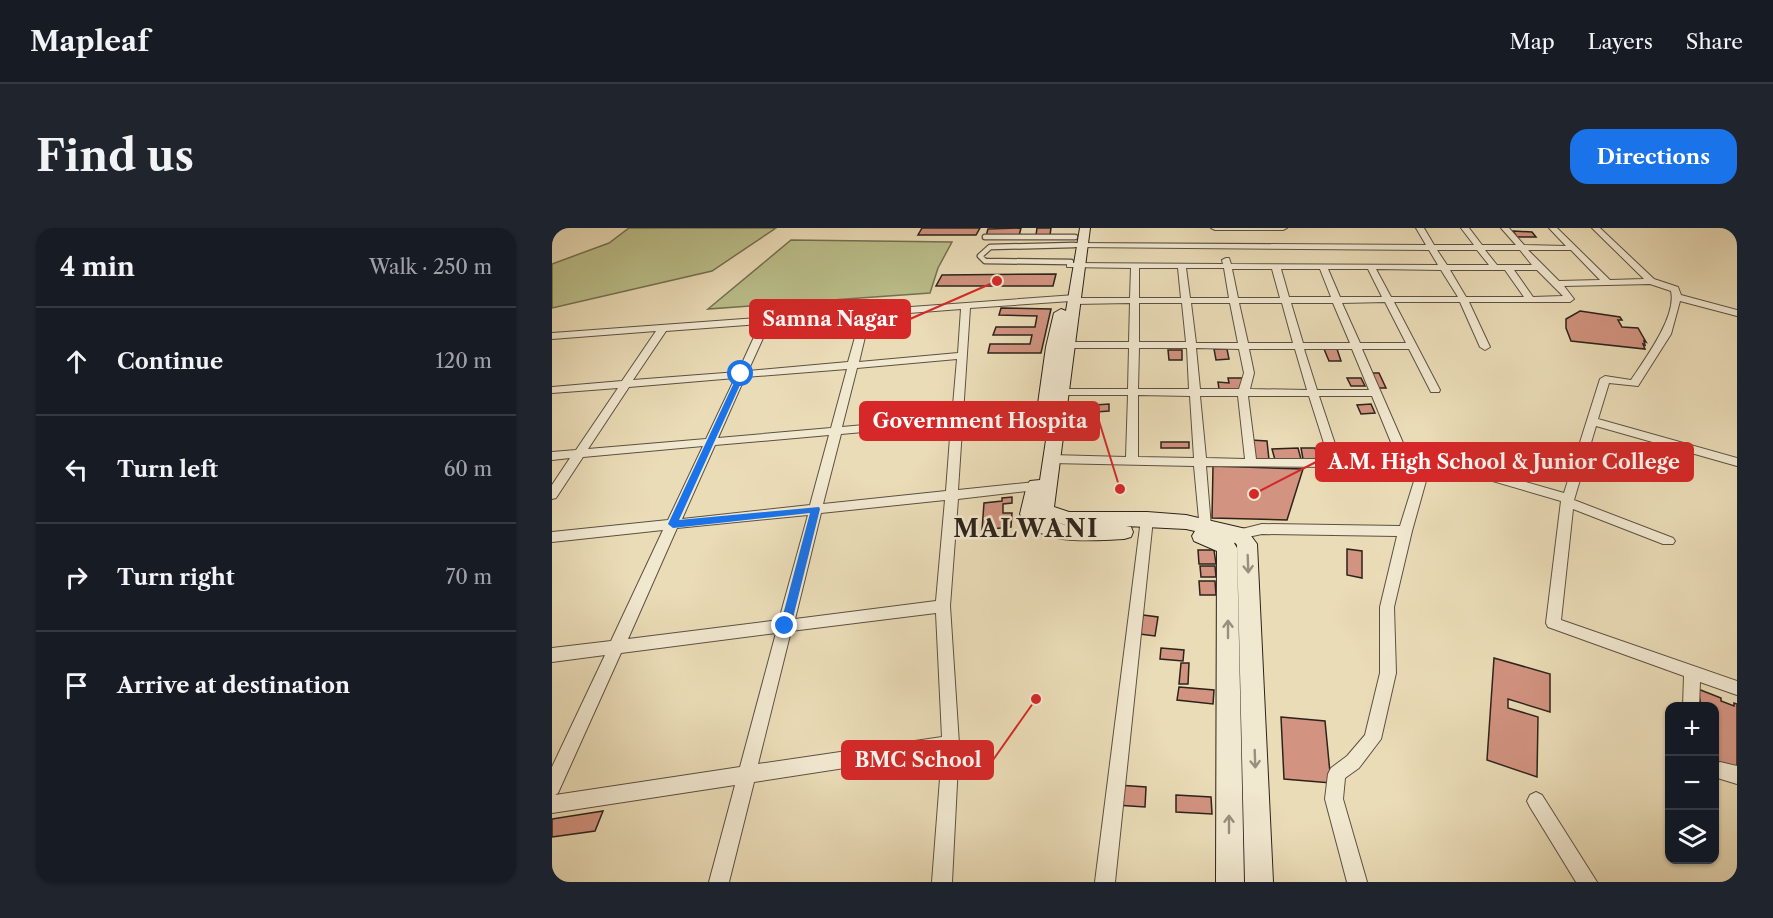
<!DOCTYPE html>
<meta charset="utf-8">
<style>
body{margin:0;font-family:"Libre Caslon Text",serif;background:#20242c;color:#f1f3f6}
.controls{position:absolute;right:18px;bottom:18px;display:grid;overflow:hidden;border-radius:12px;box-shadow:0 2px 4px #0004}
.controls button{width:54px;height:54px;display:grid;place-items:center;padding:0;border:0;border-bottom:2px solid #363941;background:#171b24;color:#f1f3f6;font:30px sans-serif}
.stop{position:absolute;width:18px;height:18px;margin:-14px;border:4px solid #1a73e8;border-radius:50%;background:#fff}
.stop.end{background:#1a73e8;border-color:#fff;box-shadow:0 2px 6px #0008}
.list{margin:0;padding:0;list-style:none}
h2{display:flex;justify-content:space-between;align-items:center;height:78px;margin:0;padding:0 24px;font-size:26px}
h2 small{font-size:20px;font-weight:400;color:#9ea1a6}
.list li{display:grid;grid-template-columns:39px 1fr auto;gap:18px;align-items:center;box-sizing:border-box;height:108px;padding:0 24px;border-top:2px solid #363941}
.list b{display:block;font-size:22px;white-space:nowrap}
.list em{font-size:20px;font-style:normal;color:#9ea1a6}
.icon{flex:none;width:33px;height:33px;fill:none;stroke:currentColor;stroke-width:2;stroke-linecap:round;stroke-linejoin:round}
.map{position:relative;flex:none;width:1185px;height:654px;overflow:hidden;border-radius:18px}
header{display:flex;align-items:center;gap:36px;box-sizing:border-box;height:84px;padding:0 30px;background:#171b24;border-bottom:2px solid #363941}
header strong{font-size:28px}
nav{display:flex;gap:33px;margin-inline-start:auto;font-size:21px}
.intro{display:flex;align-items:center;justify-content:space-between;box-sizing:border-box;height:144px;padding:0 36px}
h1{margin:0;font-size:42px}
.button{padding:15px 27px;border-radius:18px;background:#1a73e8;color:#fff;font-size:21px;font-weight:700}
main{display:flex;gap:36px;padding:0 36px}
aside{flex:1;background:#171b24;border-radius:18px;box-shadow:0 2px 4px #0004}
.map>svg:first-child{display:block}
.green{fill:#bbbf8b;stroke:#747153;stroke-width:1.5}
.building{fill:#d29380;stroke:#2c231b;stroke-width:1.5}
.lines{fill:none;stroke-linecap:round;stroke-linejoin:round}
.lane-casing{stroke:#5c5142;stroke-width:7}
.street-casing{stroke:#5c5142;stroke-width:2}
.secondary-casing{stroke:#2c231b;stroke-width:2}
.lane{stroke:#f1e8d0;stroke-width:4.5}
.street{fill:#f1e8d0;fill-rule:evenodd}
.secondary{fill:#f1e8d0;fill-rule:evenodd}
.oneway{stroke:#988f7f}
.route{fill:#1a73e8}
.labels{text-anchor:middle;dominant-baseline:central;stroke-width:5;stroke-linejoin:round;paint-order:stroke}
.district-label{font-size:24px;font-weight:bold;letter-spacing:1.5px;fill:#2c231b;stroke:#f1e8d0}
.leader{fill:none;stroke:#d62828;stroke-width:2}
.callout-dot{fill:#d62828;stroke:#f1e8d0;stroke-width:2}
.callout{fill:#d62828;stroke:#d62828;stroke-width:2}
.callout-label{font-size:20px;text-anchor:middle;font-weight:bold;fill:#fff}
</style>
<header>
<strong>Mapleaf</strong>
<nav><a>Map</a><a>Layers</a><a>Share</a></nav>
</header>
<div class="intro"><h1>Find us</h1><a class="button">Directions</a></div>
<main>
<aside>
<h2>4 min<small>Walk · 250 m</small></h2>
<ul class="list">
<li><svg class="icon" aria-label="ahead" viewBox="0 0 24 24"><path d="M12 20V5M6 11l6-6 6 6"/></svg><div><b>Continue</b></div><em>120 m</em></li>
<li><svg class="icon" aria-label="left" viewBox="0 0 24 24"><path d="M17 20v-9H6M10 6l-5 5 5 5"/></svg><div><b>Turn left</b></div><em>60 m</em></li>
<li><svg class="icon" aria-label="right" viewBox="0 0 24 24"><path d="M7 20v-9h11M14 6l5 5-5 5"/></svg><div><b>Turn right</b></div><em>70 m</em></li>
<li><svg class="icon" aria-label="arrive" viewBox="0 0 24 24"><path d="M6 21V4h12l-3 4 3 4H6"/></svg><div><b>Arrive at destination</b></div></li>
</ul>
</aside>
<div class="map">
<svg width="1185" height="654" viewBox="0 0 1185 654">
<rect width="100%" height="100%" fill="#eadcb7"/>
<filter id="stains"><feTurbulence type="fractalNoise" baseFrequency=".00333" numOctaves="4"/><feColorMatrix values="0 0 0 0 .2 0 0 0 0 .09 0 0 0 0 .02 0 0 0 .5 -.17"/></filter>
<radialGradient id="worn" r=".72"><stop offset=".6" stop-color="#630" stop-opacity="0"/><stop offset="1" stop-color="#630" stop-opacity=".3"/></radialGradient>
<!-- green -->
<g class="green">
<path d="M77,0H224L160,43L0,80V36L57,15Z"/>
<path d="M239,12L400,14L386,40L378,65L156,81Z"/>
</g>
<!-- building -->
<g class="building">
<path d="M370,0H428L424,7H366Z"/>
<path d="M469,0L467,8H434L436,1Z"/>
<path d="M485,0H499L498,7H484Z"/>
<path d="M961,3L980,4L984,9H965Z"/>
<path d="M504,46L501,58H384L390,47Z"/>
<path d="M449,80L499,81L489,125H436L438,116H478L480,107H441L444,99H483L485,88L447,87Z"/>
<path d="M1028,83L1068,89L1070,92H1066L1070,99L1086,100L1094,114L1092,113L1093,117L1091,116L1093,121L1019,113L1014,100V91Z"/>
<path d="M662,121H675L677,131L664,132Z"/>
<path d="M772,121H785L789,133H777Z"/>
<path d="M616,122H630V132H617Z"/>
<path d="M818,145H827L834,160H824Z"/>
<path d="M676,150H692L693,161H667L666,154L677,155Z"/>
<path d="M795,150H809L813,158H799Z"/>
<path d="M557,176V183L544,184L543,177Z"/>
<path d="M819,176L823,185L809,186L805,177Z"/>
<path d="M699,212L715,213L717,232H702Z"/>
<rect x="609" y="214" width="28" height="6"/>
<path d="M746,220L749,231L723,232L720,221Z"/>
<path d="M749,220H763L766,231H751Z"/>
<path d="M661,238L751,241L735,292L660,290Z"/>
<path d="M460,269V275L451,276V285H460L459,299L430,302L432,275L450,273V270Z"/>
<path d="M795,321L810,323V350L795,347Z"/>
<path d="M646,322H662L664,336H647Z"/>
<path d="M648,338H663L664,349H649Z"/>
<path d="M647,353H663L664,367H648Z"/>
<path d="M591,387L606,389L603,408L588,406Z"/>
<path d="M609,420L632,422L631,433L608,431Z"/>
<path d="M942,430L998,446V484L956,471V480L986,489L985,549L935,532Z"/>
<path d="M629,435H637L636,456H627Z"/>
<path d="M627,459L662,462L661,476L625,472Z"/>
<path d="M1146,461L1169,470V473L1182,478V475L1185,476V544L1162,539V478H1149Z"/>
<path d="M729,489L773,493L779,555L732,551Z"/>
<path d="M566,557L594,559L593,579L564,577Z"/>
<path d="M624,567L659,569L660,586L624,584Z"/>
<path d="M51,583L43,603L0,609V591Z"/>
</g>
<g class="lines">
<!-- lane casing -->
<g class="lane-casing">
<g id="lane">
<path d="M433,9H523"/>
<path d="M519,34L433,33L428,28L438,19L522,17"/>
</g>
</g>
<!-- street casing -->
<g class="street-casing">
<g id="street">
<path d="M659,0H735L731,2H663Z"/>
<path d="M864,0H872L882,17H922L909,0H917L930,17H964L949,0H957L972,17L1014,18L997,0H1005L1058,52L1092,51L1040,0H1048L1102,51L1126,59L1129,67L1185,82V88L1128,73L1119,106L1086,158L1057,155L1046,191L1185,230V238L1044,198L1022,272L1121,310L1123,313L1121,316H1111L1021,281L1009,392L1185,453V467L1148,454L1147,478H1131L1132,448L996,399L994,395L1009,273L879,235L860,303L842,379L844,445L829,511L807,540L793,550L791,571L815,654H795L773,571L776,546L779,540L795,528L813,507L828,445V379L845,308L710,306L691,310L672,321L665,316L682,303L710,296L848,298L868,234L784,239L654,238L659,299L653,304L648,302L642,238L499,235L493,231L499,227L574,229L576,167H509L504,164L509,161H576L577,120H516L511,117L516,114H577L578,75L523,76L519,73L418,80L406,262L493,253L499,257L493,261L406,271L398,378L407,516L400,654H380L390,525L202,554L177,654H157L183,557L0,585V539L53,427L0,434V420L59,413L111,302L0,314V304L116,292L151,218L31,229L4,270L0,271V257L18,230L0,232V224L24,222L66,160L0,165V159L70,153L104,103L0,111V105L523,67L527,70H578L579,40L515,39V35H518L671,36L670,32L674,30H677L679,36L886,37L877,22L522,19L518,17L522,15L874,17ZM885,22H925L937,37H895ZM933,22H968L980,37H945ZM976,22H1019L1048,52L1007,53ZM587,40H626L629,70H587ZM634,40H672L677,70H638ZM680,41H720L728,70H686ZM729,41H768L779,69H737ZM776,41H816L830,69H788ZM824,41L889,42L906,69H839ZM898,42H953L972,69H914ZM962,42H985L1011,68L981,69ZM1098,56L1119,63C1125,88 1093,131 1079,152L1053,148L1048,151L1012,265L875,226L854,228L855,224L810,121H857L879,164H887L888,162L842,74H908L928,119L933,122L938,119L917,74H1018L1022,71L1012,58ZM833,74L854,115H808L790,75ZM587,75H630L634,114H587ZM639,75H678L686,115H644ZM687,75H730L741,115H696ZM739,75H781L798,115H751ZM409,81L406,125L307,134L318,88ZM309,88L296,134L196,143L218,95ZM208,96L186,144L81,152L114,103ZM587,120H635L637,161H586ZM644,120L687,121L692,145L687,161H648ZM697,121H743L755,162L698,161L702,145ZM752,121H800L817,162H765ZM405,131L400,189L290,199L305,140ZM295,141L279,200L166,210L193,149ZM183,150L154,211L36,221L77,159ZM586,167L638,168L642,230L586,229ZM648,168H686L693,231L654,230ZM696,168H757L777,231H704ZM767,168H820L843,224V228L788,231ZM399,196L394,263L271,276L289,206ZM277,207L258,277L130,291L163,217ZM393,272L384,373L243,391L269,285ZM256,287L227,392L76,411L125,300ZM384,385L390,509L206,536L239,403ZM224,405L188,539L3,567L6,565L69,425Z"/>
<path d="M595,286L601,291L563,654H543L589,291Z"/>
<path d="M1168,534L1185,538V556L1162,549V537Z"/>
<path d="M984,564L990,567L1045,654H1024L978,579L975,573L978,567Z"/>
</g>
</g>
<!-- secondary casing -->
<g class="secondary-casing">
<path id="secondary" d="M528,0H538L502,279L517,284H595L634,287L694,301L705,316L721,654H693L685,317L681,312L673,310L682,315L685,320L692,654H664L665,323L642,313L640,308L643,303L634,301L574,298L579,299L581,304L579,309L572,311C539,312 487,320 468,286L475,257L478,253L488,252L498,186H487L485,183L494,119L502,85L509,81L514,83ZM495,291L516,298H540H517Z"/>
</g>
<!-- lane -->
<use href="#lane" class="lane"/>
<!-- street -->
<use href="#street" class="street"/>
<!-- secondary -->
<use href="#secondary" class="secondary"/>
</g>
<!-- one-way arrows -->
<defs><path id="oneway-shaft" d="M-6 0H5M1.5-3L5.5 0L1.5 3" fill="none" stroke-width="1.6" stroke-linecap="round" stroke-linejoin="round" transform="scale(1.5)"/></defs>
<g class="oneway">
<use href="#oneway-shaft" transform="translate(696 336) rotate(88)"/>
<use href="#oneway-shaft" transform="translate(676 401) rotate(-90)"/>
<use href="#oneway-shaft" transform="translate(703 531) rotate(88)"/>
<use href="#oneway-shaft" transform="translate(677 596) rotate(-90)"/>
</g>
<!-- route -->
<path class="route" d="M189,144L193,146L127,292L267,279L268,281L239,398L233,402L228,398L258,285L121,300L116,296L186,146Z"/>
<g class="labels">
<!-- district labels -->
<g class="district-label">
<text x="474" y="300">MALWANI</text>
</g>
</g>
<!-- callouts -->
<path class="leader" d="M445 53L358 91M568 261L547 193M702 266L764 234M484 471L441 532"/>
<g class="callout-dot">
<circle cx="445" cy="53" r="6"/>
<circle cx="568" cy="261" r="6"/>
<circle cx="702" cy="266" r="6"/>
<circle cx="484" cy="471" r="6"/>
</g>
<g class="callout">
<rect x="198" y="72" width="160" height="38" rx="6"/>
<rect x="308" y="174" width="239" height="38" rx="6"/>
<rect x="764" y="215" width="377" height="38" rx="6"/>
<rect x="290" y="513" width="151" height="38" rx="6"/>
</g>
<g class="callout-label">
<text x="278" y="98">Samna Nagar</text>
<text x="428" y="200">Government Hospita</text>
<text x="952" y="241">A.M. High School &amp; Junior College</text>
<text x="366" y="539">BMC School</text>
</g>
<rect width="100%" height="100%" filter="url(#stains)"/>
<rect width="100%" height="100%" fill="url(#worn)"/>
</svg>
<div class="controls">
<button>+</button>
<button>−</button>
<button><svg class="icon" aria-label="layers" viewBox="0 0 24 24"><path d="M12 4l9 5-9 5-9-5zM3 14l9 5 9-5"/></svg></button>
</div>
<div class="stop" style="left:189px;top:146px"></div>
<div class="stop end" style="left:233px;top:398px"></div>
</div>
</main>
